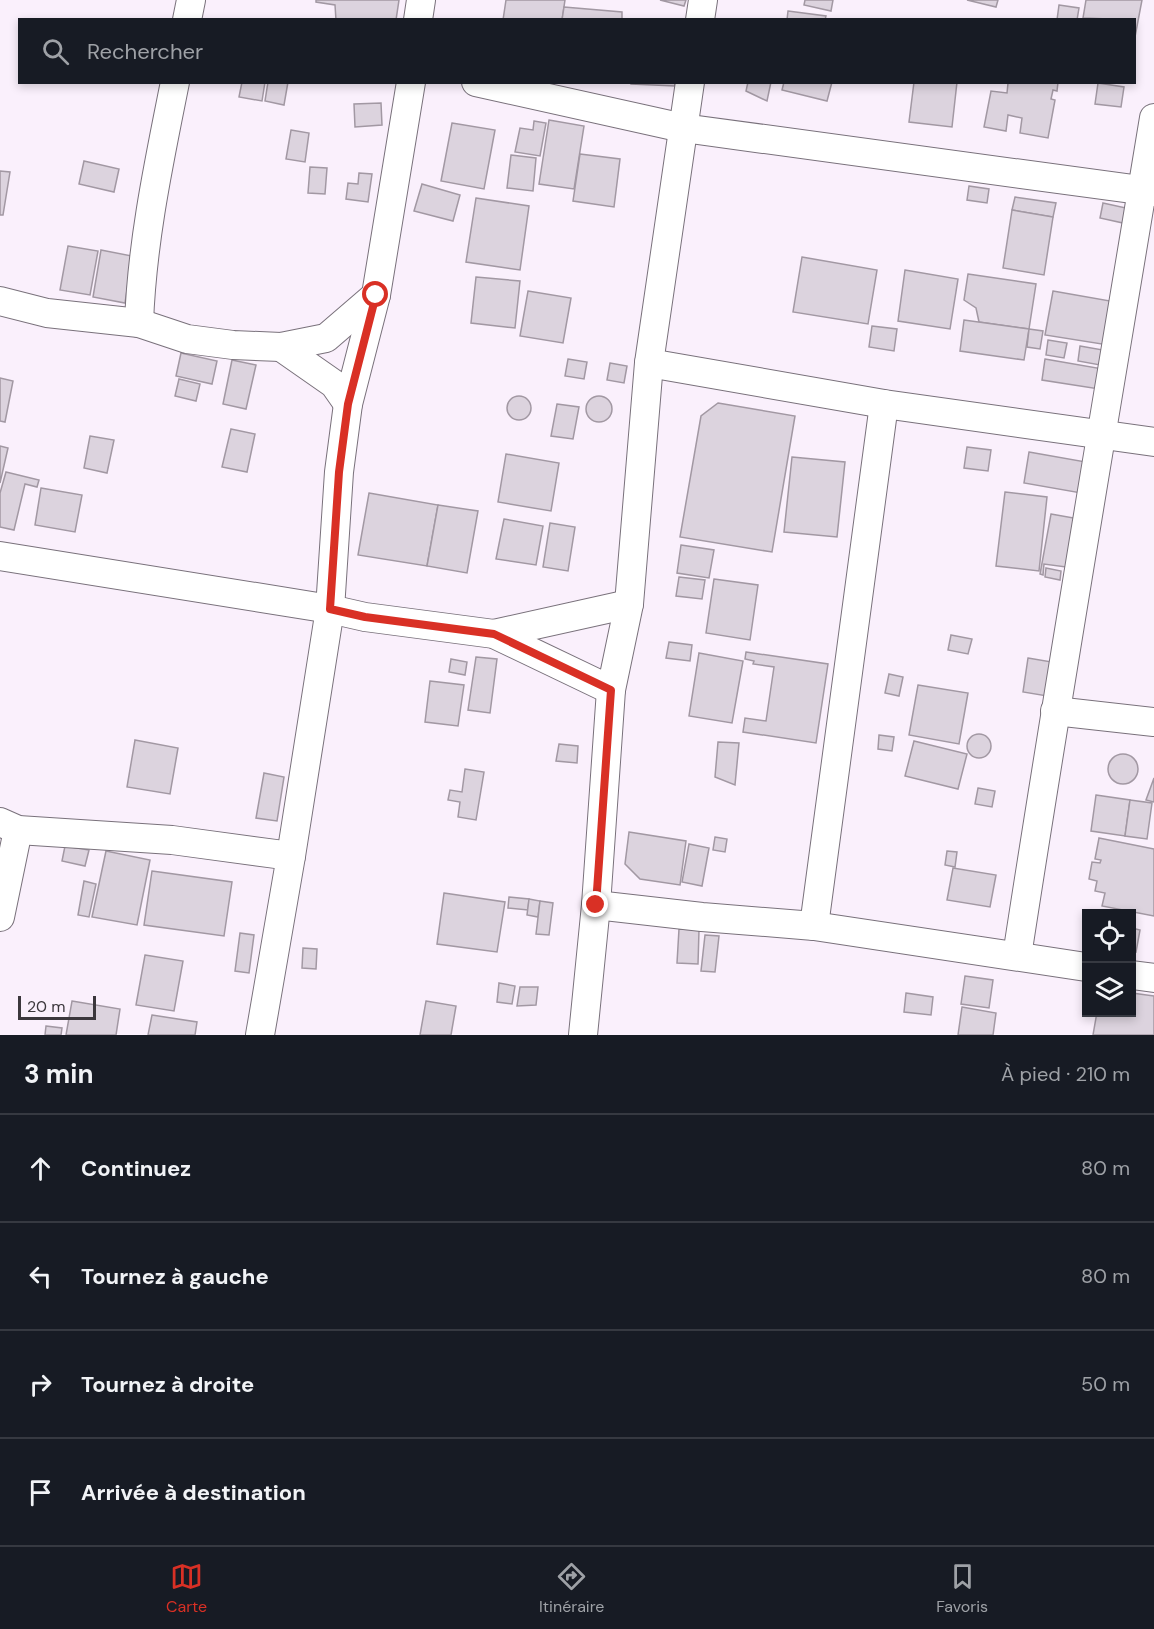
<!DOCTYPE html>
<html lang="fr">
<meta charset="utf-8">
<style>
body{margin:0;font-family:"DM Sans",sans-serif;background:#242831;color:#f1f3f6}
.controls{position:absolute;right:18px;bottom:18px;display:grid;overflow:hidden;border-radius:0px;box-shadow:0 3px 9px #0003}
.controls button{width:54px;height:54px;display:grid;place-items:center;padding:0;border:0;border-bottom:2px solid #363941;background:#171b24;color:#f1f3f6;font:30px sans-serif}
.scale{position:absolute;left:18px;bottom:15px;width:78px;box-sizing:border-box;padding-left:6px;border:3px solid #3b373c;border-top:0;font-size:16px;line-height:21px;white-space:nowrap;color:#3b373c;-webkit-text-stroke:4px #faf0fc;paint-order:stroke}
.stop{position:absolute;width:18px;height:18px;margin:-14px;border:4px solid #d93025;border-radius:50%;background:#fff}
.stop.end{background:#d93025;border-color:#fff;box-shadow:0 2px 6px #0008}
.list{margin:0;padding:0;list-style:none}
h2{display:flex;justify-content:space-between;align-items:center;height:78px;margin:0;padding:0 24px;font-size:26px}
h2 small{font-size:20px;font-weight:400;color:#9ea1a6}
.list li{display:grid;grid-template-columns:39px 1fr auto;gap:18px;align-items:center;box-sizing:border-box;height:108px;padding:0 24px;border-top:2px solid #363941}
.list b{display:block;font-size:22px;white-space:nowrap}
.list em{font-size:20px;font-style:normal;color:#9ea1a6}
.icon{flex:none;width:33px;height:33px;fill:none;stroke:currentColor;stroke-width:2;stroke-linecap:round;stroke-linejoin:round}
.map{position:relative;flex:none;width:1154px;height:1035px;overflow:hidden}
.search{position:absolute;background:#171b24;box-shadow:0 3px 9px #0003;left:18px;right:18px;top:18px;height:66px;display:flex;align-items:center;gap:15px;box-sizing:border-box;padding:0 21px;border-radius:0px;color:#9ea1a6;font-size:22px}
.sheet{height:510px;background:#171b24}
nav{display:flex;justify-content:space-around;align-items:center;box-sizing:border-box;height:84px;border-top:2px solid #363941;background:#171b24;font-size:16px;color:#9ea1a6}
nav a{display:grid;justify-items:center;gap:3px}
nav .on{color:#d93025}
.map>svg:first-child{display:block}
.building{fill:#dcd3de;stroke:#a298a3;stroke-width:1.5}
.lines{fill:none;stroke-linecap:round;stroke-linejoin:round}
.street-casing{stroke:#79717b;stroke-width:30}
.street{stroke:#fff;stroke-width:28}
.route{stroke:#d93025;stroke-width:8}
</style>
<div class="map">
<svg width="1154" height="1035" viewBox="0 0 1154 1035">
<rect width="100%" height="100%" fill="#faf0fc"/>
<!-- building -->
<g class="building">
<path d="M316,0H399L396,20H336L335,5L316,2Z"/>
<path d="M506,0H565L562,20H503Z"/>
<path d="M660,0H686L684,6Z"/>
<path d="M805,0H833L831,11L804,5Z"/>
<path d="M967,0H998L996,7Z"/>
<path d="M1086,0H1142L1134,42V20L1083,18Z"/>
<path d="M1059,5L1079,8L1077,20H1057Z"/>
<path d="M564,7L622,12V20H562Z"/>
<path d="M788,11L826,16L825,20H787Z"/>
<path d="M242,82H265L262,101L239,97Z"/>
<path d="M268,82H288L284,105L265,101Z"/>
<path d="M631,82H675V86L631,84Z"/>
<path d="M748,82H771L767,101L746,91Z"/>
<path d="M784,82H832L827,101L782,90Z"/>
<path d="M914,82H957L952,127L909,122Z"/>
<path d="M1005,82H1058L1057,91L1053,90L1051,99L1055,100L1048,138L1020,133L1022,118L1008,115L1006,131L984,127L991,91L1007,93L1008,83Z"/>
<path d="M1098,83L1124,87L1121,107L1095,104Z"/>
<path d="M381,103L382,125L355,127L354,104Z"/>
<path d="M549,120L584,126L574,189L539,184Z"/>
<path d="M534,121L546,123L540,156L515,152L520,128L533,130Z"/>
<path d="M452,123L495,130L484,189L441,181Z"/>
<path d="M291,130L309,133L305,162L286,159Z"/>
<path d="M580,154L620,159L614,207L573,201Z"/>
<path d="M511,155L536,158L533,191L507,188Z"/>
<path d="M84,161L119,169L114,192L79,184Z"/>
<path d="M310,167L327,168L325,194L308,193Z"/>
<path d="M0,171L10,172L3,215H0Z"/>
<path d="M359,173L372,174L368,202L346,199L348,183L358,184Z"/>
<path d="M422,184L460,195L453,221L414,211Z"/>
<path d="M969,186L989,189L987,203L967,200Z"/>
<path d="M1015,197L1056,203L1053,217L1012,210Z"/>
<path d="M476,198L529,206L520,270L466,262Z"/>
<path d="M1103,203L1126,208L1123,223L1100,218Z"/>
<path d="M1012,210L1053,217L1044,275L1003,268Z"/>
<path d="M68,246L98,251L90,295L60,290Z"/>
<path d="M101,250L132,256L125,303L93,297Z"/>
<path d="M802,257L877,270L868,324L793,312Z"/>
<path d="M905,270L958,279L950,329L898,321Z"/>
<path d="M968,274L1036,284L1029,329L979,322L976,308L964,300Z"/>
<path d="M476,277L520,281L515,328L471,323Z"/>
<path d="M528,291L571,298L563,343L520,336Z"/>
<path d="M1053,291L1116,302L1108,345L1045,335Z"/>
<path d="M964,320L1029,329L1024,360L960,351Z"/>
<path d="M872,326L897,329L894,351L869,347Z"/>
<path d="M1029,329L1043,331L1040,349L1027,347Z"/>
<path d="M1048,340L1067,343L1064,358L1046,355Z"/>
<path d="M1080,346L1103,350L1100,365L1078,361Z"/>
<path d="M181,353L217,361L212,384L176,376Z"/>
<path d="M568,359L587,362L584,379L565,376Z"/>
<path d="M1045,359L1103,369L1099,389L1042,380Z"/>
<path d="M232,360L256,365L246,409L223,404Z"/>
<path d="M610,363L627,366L624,383L607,380Z"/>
<path d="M0,378L13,381L5,422L0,421Z"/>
<path d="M179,379L200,384L196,401L175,396Z"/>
<circle cx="519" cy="408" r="12"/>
<circle cx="599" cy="409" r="13"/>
<path d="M718,403L795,416L772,552L680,537L701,416Z"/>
<path d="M557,404L579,407L573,439L551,436Z"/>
<path d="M231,429L255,434L247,472L222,467Z"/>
<path d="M90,436L114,440L107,473L84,468Z"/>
<path d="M0,446L8,448L0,483Z"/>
<path d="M967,447L991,450L988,471L964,468Z"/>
<path d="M1029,452L1086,462L1081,493L1024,483Z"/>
<path d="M506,454L559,463L551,511L498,502Z"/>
<path d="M792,457L845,462L837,537L784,532Z"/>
<path d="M6,472L39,480L37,487L25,484L14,530L0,527V493Z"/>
<path d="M41,488L82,495L75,532L35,525Z"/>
<path d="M1005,492L1047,497L1039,571L996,566Z"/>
<path d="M369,493L438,505L427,566L358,555Z"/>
<path d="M438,505L478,511L467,573L427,566Z"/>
<path d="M1051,514L1085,520L1066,567L1044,564L1043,575L1040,574Z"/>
<path d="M504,519L543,526L536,565L496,559Z"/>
<path d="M550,523L575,527L568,571L543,567Z"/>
<path d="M681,545L714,550L709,578L677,573Z"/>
<path d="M1046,568L1061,571L1060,580L1045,577Z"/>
<path d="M679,577L705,580L702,599L676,596Z"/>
<path d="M714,579L758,585L750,640L706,633Z"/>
<path d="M951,635L972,639L968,654L948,650Z"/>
<path d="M669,642L692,645L690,661L666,658Z"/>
<path d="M746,652L828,664L816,743L743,732L745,718L766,721L774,667L753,664L754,661L745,659Z"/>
<path d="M699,653L743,661L732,723L689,716Z"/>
<path d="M476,657L497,659L490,713L468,710Z"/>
<path d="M1028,658L1052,662L1047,696L1023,692Z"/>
<path d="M451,659L467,662L465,675L449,672Z"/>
<path d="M889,674L903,677L899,696L885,693Z"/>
<path d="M430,681L464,685L458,726L425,722Z"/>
<path d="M918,685L968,693L959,744L909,735Z"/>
<circle cx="979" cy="746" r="12"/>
<path d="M879,735L894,737L892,751L878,749Z"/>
<path d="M135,740L178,748L170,794L127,787Z"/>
<path d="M914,741L967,754L958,789L905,776Z"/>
<path d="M718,742L739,743L735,785L715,777Z"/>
<path d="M559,744L578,746L577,763L556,761Z"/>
<circle cx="1123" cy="769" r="15"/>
<path d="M465,769L484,772L476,820L458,817L460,802L448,800L450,790L462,792Z"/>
<path d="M264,773L284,777L277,821L256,818Z"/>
<path d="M1154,778V802L1146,800Z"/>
<path d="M978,788L995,791L992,807L975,804Z"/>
<path d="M1096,795L1130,800L1125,836L1091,831Z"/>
<path d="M1130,800L1152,803L1147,839L1125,836Z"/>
<path d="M629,832L686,841L680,885L640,879L625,864Z"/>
<path d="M715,837L727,839L725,852L713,850Z"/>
<path d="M1099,838L1154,849V916L1102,906L1105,893L1095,891L1097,881L1089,879L1092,862L1100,863L1101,860L1095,859Z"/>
<path d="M689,844L709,848L702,886L682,882Z"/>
<path d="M65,846L89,850L85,866L62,861Z"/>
<path d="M106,851L150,860L137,925L92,917Z"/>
<path d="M947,851L957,852L955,867L945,865Z"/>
<path d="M953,868L996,875L990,907L947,900Z"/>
<path d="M152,871L232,882L224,936L144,925Z"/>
<path d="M84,881L96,884L89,917L78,915Z"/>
<path d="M444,893L505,902L497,952L437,944Z"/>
<path d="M509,897L529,899L528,910L508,908Z"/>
<path d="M529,899L540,901L538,917L527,915Z"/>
<path d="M540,901L553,903L549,935L536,934Z"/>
<path d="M1132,928L1140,930L1136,952L1132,951Z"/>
<path d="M679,929L699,930L698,964L677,963Z"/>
<path d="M240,933L254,935L249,973L235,971Z"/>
<path d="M705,935L719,936L715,972L701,971Z"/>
<path d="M303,948L317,949L316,969L302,968Z"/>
<path d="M145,955L183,961L174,1011L136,1005Z"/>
<path d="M965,976L993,980L989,1008L961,1004Z"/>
<path d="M499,983L515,986L512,1004L497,1002Z"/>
<path d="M520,987H538L536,1005L517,1006Z"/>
<path d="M906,993L933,997L931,1015L904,1012Z"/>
<path d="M1132,993L1154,996V1035H1093L1097,1012H1132Z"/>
<path d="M72,1001L120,1009L116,1035H66Z"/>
<path d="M426,1001L456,1006L451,1035H420Z"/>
<path d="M962,1007L996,1013L993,1035H958Z"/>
<path d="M152,1015L197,1022L195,1035H148Z"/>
<path d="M46,1026L62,1028L61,1035H45Z"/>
</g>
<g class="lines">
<!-- street casing -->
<g class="street-casing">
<g id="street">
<path d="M187,20L191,0"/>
<path d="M418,20L421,0"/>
<path d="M700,20L703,0"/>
<path d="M476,82L683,128L1154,192"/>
<path d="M0,301L47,313L139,323L187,339L233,345L281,347L326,338L376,295"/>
<path d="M139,323C142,241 159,162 175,82"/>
<path d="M281,347L334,384L348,404"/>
<path d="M649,363L884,404L1154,442"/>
<path d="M0,556L330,609L365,617L494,634L611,690"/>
<path d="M494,634L629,604"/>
<path d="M1055,711L1154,722"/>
<path d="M0,822L18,830L172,840L291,856"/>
<path d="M596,905L702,917L814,926L1086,967"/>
<path d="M0,917L18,830"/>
<path d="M814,926L884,404"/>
<path d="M1017,956C1060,676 1108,397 1154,118"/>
<path d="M1132,975L1154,978"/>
<path d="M260,1035L291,856L330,609L339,472L348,404L376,295L411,82"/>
<path d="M583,1035L596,905L611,690L629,604L649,363L690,82"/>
</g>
</g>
<!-- street -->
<use href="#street" class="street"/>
</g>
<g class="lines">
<!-- route -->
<path class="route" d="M376,295L348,404L339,472L330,609L365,617L494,634L611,690L596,905"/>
</g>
</svg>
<div class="controls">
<button><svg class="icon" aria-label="locate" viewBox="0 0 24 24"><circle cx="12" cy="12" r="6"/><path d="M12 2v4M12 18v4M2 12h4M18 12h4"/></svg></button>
<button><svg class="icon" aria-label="layers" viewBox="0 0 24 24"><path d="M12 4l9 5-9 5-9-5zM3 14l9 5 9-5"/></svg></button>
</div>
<div class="scale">20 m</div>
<div class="stop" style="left:376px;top:295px"></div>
<div class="stop end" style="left:596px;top:905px"></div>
<div class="search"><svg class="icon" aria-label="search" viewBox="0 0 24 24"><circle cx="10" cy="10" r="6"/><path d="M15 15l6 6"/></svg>Rechercher</div>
</div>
<section class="sheet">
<h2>3 min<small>À pied · 210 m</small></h2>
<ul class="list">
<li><svg class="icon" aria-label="ahead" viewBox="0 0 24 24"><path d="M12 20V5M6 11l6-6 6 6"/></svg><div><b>Continuez</b></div><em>80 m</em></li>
<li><svg class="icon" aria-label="left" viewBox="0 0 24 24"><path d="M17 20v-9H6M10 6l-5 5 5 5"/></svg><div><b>Tournez à gauche</b></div><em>80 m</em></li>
<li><svg class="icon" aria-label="right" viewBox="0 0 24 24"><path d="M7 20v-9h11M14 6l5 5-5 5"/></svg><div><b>Tournez à droite</b></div><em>50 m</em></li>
<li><svg class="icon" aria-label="arrive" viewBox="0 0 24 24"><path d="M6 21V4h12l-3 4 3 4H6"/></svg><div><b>Arrivée à destination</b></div></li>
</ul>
</section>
<nav>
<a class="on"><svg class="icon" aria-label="map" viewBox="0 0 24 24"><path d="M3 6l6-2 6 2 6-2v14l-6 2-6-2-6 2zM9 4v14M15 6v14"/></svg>Carte</a>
<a><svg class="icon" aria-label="directions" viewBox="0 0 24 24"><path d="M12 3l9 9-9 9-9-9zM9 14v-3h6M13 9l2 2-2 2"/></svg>Itinéraire</a>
<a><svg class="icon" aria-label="saved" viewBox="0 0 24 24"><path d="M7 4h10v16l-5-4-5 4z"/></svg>Favoris</a>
</nav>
